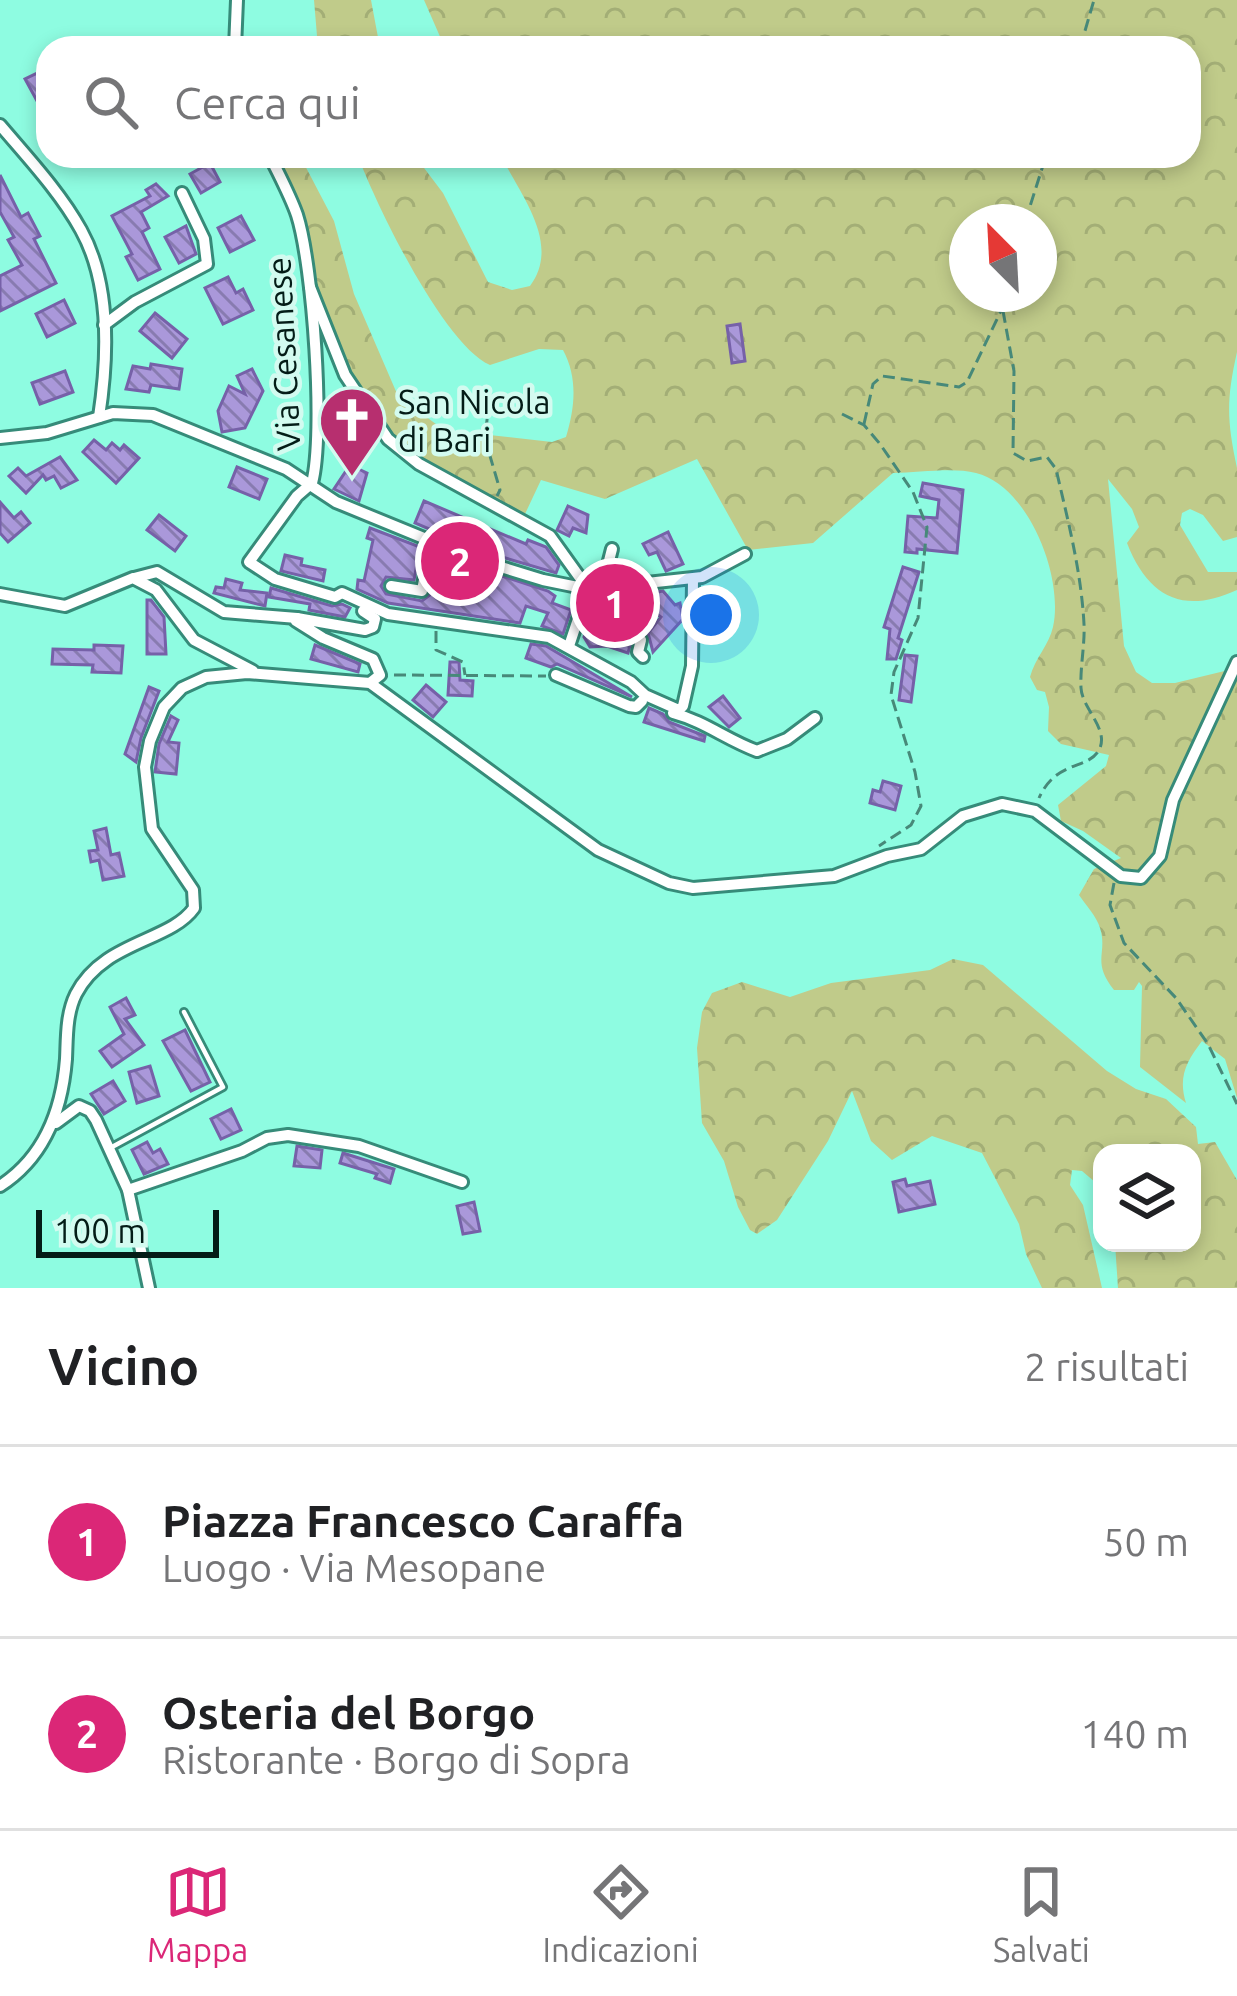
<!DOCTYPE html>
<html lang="it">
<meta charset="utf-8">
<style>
body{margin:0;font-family:Ubuntu,sans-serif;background:#f2f2f2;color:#202124}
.controls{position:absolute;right:36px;bottom:36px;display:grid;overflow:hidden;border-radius:24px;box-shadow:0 6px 18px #0003}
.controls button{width:108px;height:108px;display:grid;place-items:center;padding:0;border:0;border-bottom:3px solid #e0e0e0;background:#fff;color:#202124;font:60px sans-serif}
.compass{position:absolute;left:949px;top:204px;width:108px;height:108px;border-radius:50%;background:#fff;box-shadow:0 6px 18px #0003;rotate:336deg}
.scale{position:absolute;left:36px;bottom:30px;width:183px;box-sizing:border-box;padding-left:12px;border:6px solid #041c17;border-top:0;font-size:33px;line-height:42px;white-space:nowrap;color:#041c17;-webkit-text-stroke:9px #d3fbf0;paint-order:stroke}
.you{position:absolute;left:711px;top:615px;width:42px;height:42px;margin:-30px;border:9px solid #fff;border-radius:50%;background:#1a73e8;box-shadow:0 0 0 18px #1a73e833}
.badge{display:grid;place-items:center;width:78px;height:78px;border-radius:50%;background:#db2777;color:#fff;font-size:39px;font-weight:700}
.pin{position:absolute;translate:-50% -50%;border:6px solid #fff;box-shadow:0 3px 12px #0006}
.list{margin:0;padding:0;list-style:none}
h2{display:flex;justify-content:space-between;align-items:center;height:156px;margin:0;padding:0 48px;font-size:51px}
h2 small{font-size:39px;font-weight:400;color:#757577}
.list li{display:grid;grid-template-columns:78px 1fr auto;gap:36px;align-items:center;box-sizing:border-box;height:192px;padding:0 48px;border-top:3px solid #e0e0e0}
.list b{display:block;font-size:45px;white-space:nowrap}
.list p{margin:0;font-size:39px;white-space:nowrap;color:#757577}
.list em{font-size:39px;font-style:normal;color:#757577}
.icon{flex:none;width:66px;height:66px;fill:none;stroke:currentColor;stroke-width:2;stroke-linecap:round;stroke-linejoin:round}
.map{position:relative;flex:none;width:1237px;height:1288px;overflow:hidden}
.search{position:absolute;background:#fff;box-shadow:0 6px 18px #0003;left:36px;right:36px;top:36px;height:132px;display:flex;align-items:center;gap:30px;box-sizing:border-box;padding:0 42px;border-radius:36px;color:#757577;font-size:45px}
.sheet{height:540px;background:#fff}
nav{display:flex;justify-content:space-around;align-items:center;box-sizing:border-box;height:168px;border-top:3px solid #e0e0e0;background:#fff;font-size:33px;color:#757577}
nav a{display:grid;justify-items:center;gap:6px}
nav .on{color:#db2777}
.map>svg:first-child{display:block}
.forest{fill:url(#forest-crowns);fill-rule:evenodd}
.building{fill:url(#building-back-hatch);stroke:#7661a8;stroke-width:3}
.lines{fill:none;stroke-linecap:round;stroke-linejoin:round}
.lane-casing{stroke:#368b79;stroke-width:10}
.street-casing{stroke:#368b79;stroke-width:16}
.path{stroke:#478979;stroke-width:3;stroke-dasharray:12 6;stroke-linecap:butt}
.lane{stroke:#fff;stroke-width:4.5}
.street{stroke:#fff;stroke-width:10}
.labels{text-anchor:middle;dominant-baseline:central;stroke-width:9;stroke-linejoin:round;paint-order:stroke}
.street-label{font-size:33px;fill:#041c17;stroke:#d3fbf0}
.poi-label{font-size:33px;fill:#041c17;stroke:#d3fbf0;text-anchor:start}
</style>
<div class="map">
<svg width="1237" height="1288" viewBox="0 0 1237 1288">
<defs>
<pattern id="forest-crowns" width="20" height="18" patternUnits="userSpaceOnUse" patternTransform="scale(3)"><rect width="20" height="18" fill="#c0cb8a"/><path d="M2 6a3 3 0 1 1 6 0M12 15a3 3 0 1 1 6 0" fill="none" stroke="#a3ae76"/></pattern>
<pattern id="building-back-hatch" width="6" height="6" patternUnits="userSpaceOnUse" patternTransform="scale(3)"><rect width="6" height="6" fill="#aa98da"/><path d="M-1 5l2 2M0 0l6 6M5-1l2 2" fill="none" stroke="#887bb0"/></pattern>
</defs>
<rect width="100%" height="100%" fill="#8efce1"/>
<!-- forest -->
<g class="forest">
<path d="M314,0H371L380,48H318Z"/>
<path d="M424,0H1237V352C1226,401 1227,421 1237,468C1237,489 1237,516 1237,537L1223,541L1203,515L1190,509L1182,513L1180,525L1208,572H1237V590C1183,615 1148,597 1127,543L1139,527L1132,509L1108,479L1124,646L1136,672L1152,683H1175L1237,668V1098L1225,1059L1202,1041C1186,1062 1178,1077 1186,1103L1140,1067L1142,986L1139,982L1134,990H1114C1091,961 1108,954 1100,928C1097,917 1085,904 1079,895L1094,869L1121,858L1083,831L1061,821L1058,805L1106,766L1109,755L1061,744L1048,731L1049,707L1045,692L1037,690L1030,677C1035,658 1049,645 1053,627C1064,578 1029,486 976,473C952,467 918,473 893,473L813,543L748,550L697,459L605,499L541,480L525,514C486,494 437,477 404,447C365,412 326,330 313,279C302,237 295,196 277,156H300L334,221L354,294L398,396L444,430L552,442L566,437C575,407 578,378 563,350L539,349L490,365C444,345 376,205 358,156H415L443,193L488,282L512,290L530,286C561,244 522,197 501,156H1189V48H445ZM967,222H1039V294H967Z"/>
<path d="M953,959L983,965L1107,1071L1136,1089L1166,1099L1196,1127L1198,1144L1215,1142L1237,1180V1288H1118L1115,1243H1192V1153H1102V1188L1082,1171L1072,1170L1070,1185L1083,1205L1102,1288H1042L1026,1254L1019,1224L982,1153L932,1136L892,1160L871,1141L852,1091L828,1141L777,1220L757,1234L750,1230L738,1207L724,1161L702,1123L697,1048L702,1012L712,993L742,982L790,997L831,983L930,970Z"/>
</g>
<!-- building -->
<g class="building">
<path d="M48,68V121L25,79Z"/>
<path d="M210,163L220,182L201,193L190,174Z"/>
<path d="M0,175L21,217L28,213L40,236L34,239L56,283L0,311V276L22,265L8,240L14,237L0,212Z"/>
<path d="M156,184L168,196L141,212L149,228L142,232L160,269L138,280L126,257L132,254L112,216L150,196L146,190Z"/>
<path d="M241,216L254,240L230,252L218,228Z"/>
<path d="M186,226L196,254L179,263L165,237Z"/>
<path d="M228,277L236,293L243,289L253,310L223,324L205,288Z"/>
<path d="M64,300L75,323L47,337L36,314Z"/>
<path d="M155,313L187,339L172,358L140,331Z"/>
<path d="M740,324L745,361L732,363L727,326Z"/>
<path d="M151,364L182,369L179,389L151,385L149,392L126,389L133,366L150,369Z"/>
<path d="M252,369L263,391L245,428L222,432L218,411L229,386L245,394L237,376Z"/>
<path d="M65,371L73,392L40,404L32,383Z"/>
<path d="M349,422L369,429L364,450L338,444L343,426L348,427Z"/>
<path d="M94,440L106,450L112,443L120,450L124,445L139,458L116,483L83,452Z"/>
<path d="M60,457L77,480L61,488L54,476L46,480L43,475L26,493L9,476L18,468L26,476Z"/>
<path d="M350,465L367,473L359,501L334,489Z"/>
<path d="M237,467L267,479L259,499L229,487Z"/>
<path d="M923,483L963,490L957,553L917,549V553L905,552L908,516L937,518L939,500L920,496Z"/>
<path d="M424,501L526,544L528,540L546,547L559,565L556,573L478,550L415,523Z"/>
<path d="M0,502L14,518L21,512L30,523L8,542L0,533Z"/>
<path d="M568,506L588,515L586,533L573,528L569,536L557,530Z"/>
<path d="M159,515L186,536L175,551L147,530Z"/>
<path d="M370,528L420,547L414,580L386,577L381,586L386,594L422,601L431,594L442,596L448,575L436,570L438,555L548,591L555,596L552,603L571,610L563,634L542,626L548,613L526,606L520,623L388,603L357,589L358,580L364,581L373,540L367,538Z"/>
<path d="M668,532L683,564L666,571L657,552L649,555L643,544Z"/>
<path d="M285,555L302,559L301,565L325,570L323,581L281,571Z"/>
<path d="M903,567L919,572L898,638L902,640L896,659H887L890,629L884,627Z"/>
<path d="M226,579L242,583L240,590L267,593L265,606L214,593L216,587L224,588Z"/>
<path d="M271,588L332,606L342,604L350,608L345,617L309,610L310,604L269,597Z"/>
<path d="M663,591L675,605L680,603L683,619L653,652L648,633L661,617L638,600L646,594Z"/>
<path d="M147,600H151L164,617L166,654H147Z"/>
<path d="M593,610L617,622L614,627L624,632L631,642L628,653L607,646L590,647L584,637Z"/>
<path d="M531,644L546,646L632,697L557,664L551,667L526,658Z"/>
<path d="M94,645L123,646L121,673L92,672L93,665L52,664L53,649L94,650Z"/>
<path d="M315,645L360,664L358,672L311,659Z"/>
<path d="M905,655L917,656L911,702L899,700Z"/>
<path d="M450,662H459L460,680L473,681L472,696L448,695Z"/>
<path d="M426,685L446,702L433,717L413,700Z"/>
<path d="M149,687L159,691L141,738L136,762L125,754Z"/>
<path d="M723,696L740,718L729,727L709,707Z"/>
<path d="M649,708L663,714L669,722L705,736L704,741L644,722Z"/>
<path d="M171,716L178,720L168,742L179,743L176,774L155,772L159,744Z"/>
<path d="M883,781L901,786L895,810L870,803L873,790L880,792Z"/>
<path d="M106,828L111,855L119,853L124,876L103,880L99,860L91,862L89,851L98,850L94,831Z"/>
<path d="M126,998L135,1015L125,1019L144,1045L112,1067L100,1051L124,1034L110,1007Z"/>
<path d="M185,1030L210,1082L191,1091L163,1041Z"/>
<path d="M150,1066L159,1096L137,1103L129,1072Z"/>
<path d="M113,1081L125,1101L104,1114L91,1094Z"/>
<path d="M231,1109L241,1130L221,1139L211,1119Z"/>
<path d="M147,1142L153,1153L160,1149L168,1164L144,1174L132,1150Z"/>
<path d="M297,1146L322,1150L320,1168L294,1166Z"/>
<path d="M343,1153L394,1169L390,1183L375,1178L377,1174L340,1163Z"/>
<path d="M905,1179L907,1186L930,1181L935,1204L899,1212L893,1182Z"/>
<path d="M474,1202L480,1231L463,1234L457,1206Z"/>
</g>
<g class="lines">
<!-- lane casing -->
<g class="lane-casing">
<path id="lane" d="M112,1147L223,1087L184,1012"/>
</g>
<!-- street casing -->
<g class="street-casing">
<g id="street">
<path d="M235,48L237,0"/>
<path d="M0,125C28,158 60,192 81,230C111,284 108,358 99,417"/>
<path d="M270,156C279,175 290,195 297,215C313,265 325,433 312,483"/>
<path d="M310,287L345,375L388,439L419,464L550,536L588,589"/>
<path d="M104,325L135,302L207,264L204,239L182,193"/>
<path d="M0,438L47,433L113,413L153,415L286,469L336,502L475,559L543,580L612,594L647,583L702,577L745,554"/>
<path d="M312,483L297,496L249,562L275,579L335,597L342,593L388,614L549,637L631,682L645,695L679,710L683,706L692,666L693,580"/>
<path d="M134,578L157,572L224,612L297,618"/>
<path d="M391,586L422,591L431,541"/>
<path d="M601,592L612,549"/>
<path d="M0,594L65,606L133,578L156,590L194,640L253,671"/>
<path d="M612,594L641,640L638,652L643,657"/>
<path d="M363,611L375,619L373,627L365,630L297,618L296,621L323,638L373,659L380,675L370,683"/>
<path d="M569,646L588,589"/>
<path d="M556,675L629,706L636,707L642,701"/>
<path d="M673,713C706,722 725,739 757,751L787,739L815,718"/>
<path d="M56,1123L79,1106L90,1111L96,1120L128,1190L149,1288"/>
<path d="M0,1186C45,1157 62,1110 66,1059C67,1038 66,1014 76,994C103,941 170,942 194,908L193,890L152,829L145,767L150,741L164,707L182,688L206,677L247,673L370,683L598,850L669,883L693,888L834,876L887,856L921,849L963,816L1002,804L1035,811L1121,876L1141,878L1160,856L1173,800L1237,662"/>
<path d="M128,1190L242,1151L267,1138L288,1135L359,1146L462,1182"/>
</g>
</g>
<!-- path -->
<g class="path">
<path d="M1080,48L1094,0"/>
<path d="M1025,222L1046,156"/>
<path d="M1003,311L1014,371L1013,453L1027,461L1047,457L1056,469C1068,521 1081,570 1084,624C1085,645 1080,667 1081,688C1082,708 1108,728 1100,748C1090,771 1057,758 1039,798"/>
<path d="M489,401L485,439L500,490L497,496"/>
<path d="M842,414L864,425L880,444L913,492L927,527L918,618L894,672L891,695L915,772L921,806L911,825L879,846"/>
<path d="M864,424L873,384L882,376L959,387L967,382L1009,294"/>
<path d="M436,631V650L463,662L465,675"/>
<path d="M394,675L546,676"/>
<path d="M1114,883L1110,905L1124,943L1176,998L1208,1044L1237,1104"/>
</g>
<!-- lane -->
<use href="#lane" class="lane"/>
<!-- street -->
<use href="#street" class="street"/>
</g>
<!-- icons -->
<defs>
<g id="church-pin" transform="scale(3.45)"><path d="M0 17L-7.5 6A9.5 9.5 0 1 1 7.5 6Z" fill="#b72f6f" stroke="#d3fbf0"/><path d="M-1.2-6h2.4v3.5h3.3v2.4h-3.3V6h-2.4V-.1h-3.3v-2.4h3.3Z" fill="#fff"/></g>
</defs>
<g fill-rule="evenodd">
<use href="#church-pin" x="352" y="420"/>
</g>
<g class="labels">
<!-- street labels -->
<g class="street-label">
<text transform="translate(283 354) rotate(-93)">Via Cesanese</text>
</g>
<!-- poi labels -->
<g class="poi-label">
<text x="398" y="401">San Nicola<tspan x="398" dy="38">di Bari</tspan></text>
</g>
</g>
</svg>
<div class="controls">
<button><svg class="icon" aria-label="layers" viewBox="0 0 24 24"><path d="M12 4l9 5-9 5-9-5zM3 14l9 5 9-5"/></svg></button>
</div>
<svg class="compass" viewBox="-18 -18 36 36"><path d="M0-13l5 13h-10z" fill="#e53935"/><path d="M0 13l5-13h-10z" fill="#757577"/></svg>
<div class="scale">100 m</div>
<div class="you"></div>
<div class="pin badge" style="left:615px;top:603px">1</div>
<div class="pin badge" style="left:460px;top:561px">2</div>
<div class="search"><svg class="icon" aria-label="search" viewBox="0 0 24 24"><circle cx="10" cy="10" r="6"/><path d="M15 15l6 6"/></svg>Cerca qui</div>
</div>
<section class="sheet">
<h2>Vicino<small>2 risultati</small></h2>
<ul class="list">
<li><span class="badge">1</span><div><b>Piazza Francesco Caraffa</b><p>Luogo · Via Mesopane</p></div><em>50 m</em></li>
<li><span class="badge">2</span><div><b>Osteria del Borgo</b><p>Ristorante · Borgo di Sopra</p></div><em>140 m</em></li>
</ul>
</section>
<nav>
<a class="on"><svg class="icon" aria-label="map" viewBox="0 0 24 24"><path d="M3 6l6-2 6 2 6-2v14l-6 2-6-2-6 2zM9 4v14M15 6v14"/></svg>Mappa</a>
<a><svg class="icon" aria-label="directions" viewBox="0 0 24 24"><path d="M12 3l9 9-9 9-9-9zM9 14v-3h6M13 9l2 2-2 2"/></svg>Indicazioni</a>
<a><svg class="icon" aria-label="saved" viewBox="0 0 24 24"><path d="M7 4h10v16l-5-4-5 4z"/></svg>Salvati</a>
</nav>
